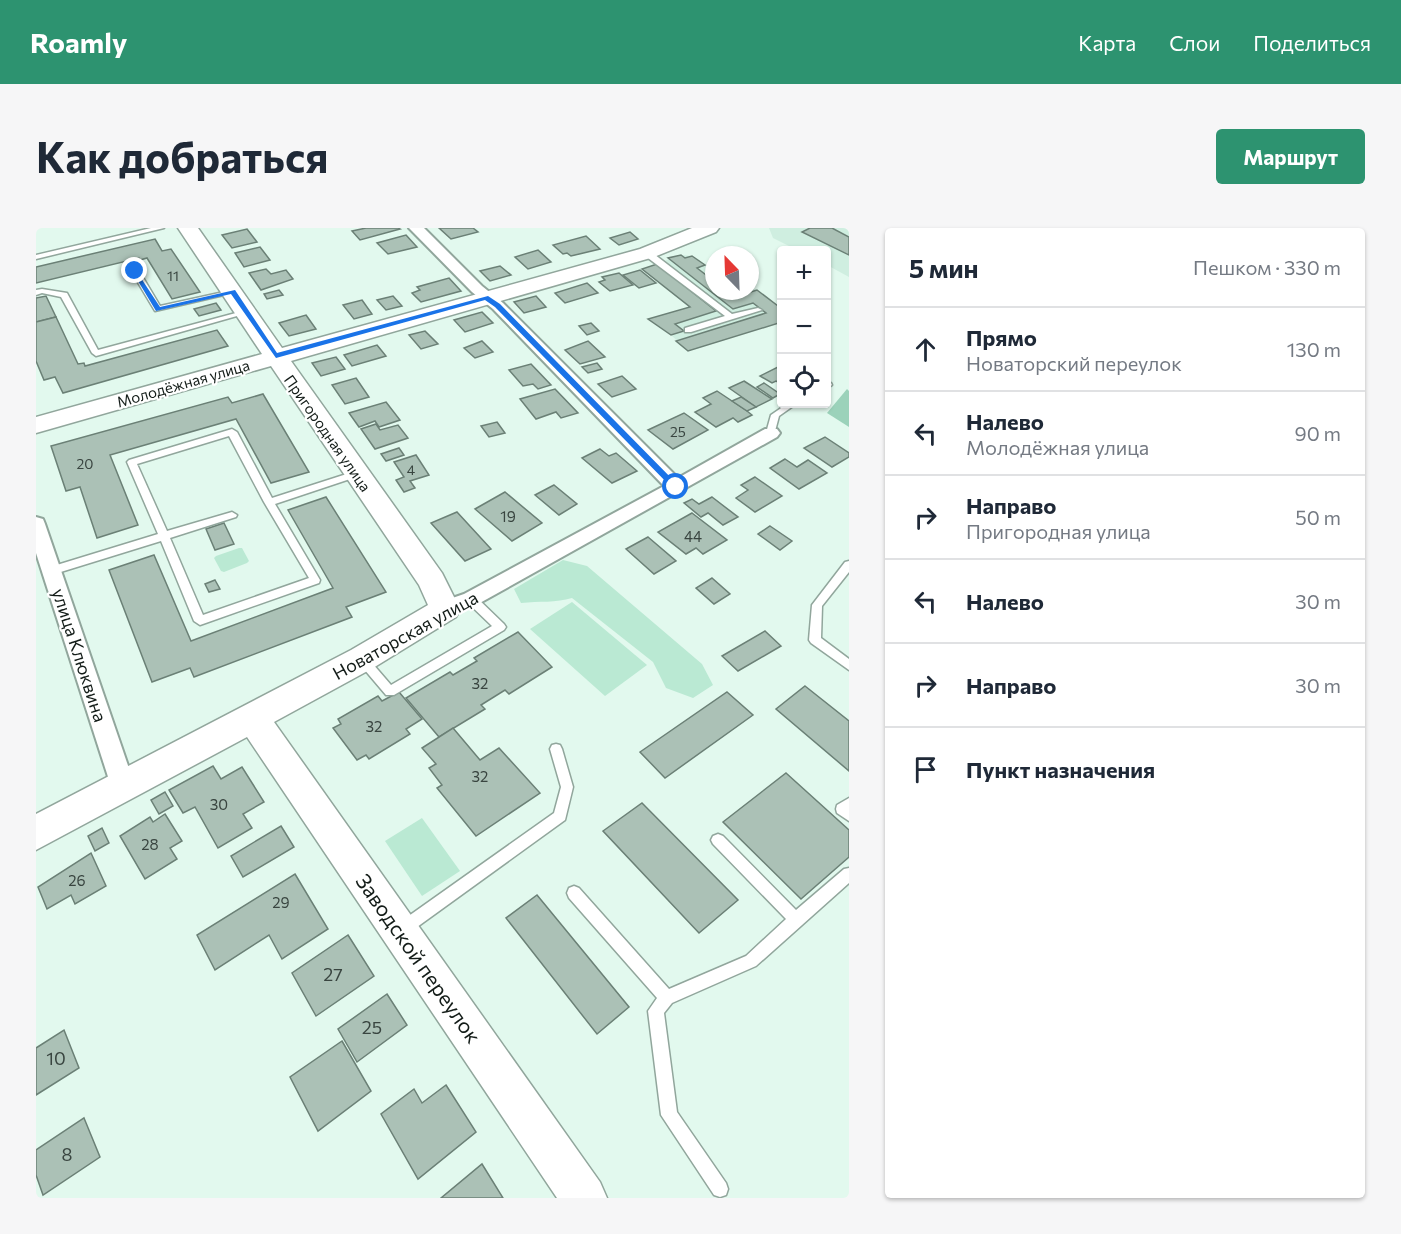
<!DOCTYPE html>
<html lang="ru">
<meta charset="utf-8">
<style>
body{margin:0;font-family:Commissioner,sans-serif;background:#f6f6f7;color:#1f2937}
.controls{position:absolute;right:18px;top:18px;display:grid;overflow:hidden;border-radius:6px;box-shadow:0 2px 4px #0004}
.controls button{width:54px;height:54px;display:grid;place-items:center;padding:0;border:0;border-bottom:2px solid #e0e1e3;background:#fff;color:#1f2937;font:30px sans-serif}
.compass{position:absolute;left:669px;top:18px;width:54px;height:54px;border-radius:50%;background:#fff;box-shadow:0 2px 4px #0004;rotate:337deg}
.stop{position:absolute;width:18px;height:18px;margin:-14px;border:4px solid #1a73e8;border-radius:50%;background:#fff}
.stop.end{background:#1a73e8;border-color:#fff;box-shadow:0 2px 6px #0008}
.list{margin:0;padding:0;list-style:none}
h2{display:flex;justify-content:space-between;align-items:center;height:78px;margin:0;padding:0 24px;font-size:26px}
h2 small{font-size:20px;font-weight:400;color:#747a83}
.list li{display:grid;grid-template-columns:39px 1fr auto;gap:18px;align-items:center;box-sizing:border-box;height:84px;padding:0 24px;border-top:2px solid #e0e1e3}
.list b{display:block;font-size:22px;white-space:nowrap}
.list p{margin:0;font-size:20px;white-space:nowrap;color:#747a83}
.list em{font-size:20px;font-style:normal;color:#747a83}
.icon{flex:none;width:33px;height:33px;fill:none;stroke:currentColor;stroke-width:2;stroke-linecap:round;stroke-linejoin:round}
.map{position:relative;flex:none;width:813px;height:970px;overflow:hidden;border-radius:6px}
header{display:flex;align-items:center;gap:36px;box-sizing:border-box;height:84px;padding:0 30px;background:#2d9370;color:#fff}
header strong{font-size:28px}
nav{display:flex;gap:33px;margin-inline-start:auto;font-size:21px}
.intro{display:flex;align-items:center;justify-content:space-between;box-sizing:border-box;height:144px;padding:0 36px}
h1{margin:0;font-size:42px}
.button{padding:15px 27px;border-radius:6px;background:#2d9370;color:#fff;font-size:21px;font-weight:700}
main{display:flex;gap:36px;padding:0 36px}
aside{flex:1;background:#fff;border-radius:6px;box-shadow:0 2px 4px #0004}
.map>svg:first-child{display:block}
.built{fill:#cfeee0}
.green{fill:#bae9d3}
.forest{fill:#9bd2ba}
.building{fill:#abc1b6;stroke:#6b8076;stroke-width:1.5}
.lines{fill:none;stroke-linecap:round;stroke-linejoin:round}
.lane-casing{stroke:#91a69c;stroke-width:3}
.street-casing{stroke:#91a69c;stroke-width:4}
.secondary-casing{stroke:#91a69c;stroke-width:3}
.lane{fill:#fff;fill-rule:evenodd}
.street{fill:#fff;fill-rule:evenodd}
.secondary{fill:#fff;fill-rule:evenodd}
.route{fill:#1a73e8}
.labels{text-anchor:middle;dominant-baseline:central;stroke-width:4.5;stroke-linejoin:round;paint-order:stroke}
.far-number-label{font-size:14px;fill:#394540}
.far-street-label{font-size:15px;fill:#131c18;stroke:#fff}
.number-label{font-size:15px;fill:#394540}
.street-label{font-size:18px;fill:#131c18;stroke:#fff}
.near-number-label{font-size:18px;fill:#394540}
.near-street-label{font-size:21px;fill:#131c18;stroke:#fff}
</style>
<header>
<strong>Roamly</strong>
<nav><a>Карта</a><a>Слои</a><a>Поделиться</a></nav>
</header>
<div class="intro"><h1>Как добраться</h1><a class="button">Маршрут</a></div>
<main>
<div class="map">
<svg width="813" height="970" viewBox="0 0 813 970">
<rect width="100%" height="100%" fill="#e2f9ee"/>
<!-- built -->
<g class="built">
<path d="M733,0H813V49L791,37L790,22H761L737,10Z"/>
<path d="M645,27L656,28L678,42V63H714V59L721,62L745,81V94L652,123L635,107L612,91L653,79L606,41Z"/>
</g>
<!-- green -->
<g class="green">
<path d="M203,320H206L213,333L211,335L188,344L185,343L178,330L180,328Z"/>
<path d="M527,332L551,338L666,436L677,457L657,470L630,460L617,434L536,370C520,375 503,373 485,375L478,361Z"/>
<path d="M536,374L611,437L569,468L494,401Z"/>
<path d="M386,590L424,643L386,668L349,613Z"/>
</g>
<!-- forest -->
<path class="forest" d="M811,161L813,163V199L791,185Z"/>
<!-- building -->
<g class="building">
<path d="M330,0H362L364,1L324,12L316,3Z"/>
<path d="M403,0H437L442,4L415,11Z"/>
<path d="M774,0H796L813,9V27L766,4Z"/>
<path d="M211,1L221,14L196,20L186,7Z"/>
<path d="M594,4L602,11L583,17L574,10Z"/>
<path d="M370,7L381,19L352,26L341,15Z"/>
<path d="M550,8L564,21L535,28L531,25L527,26L517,17Z"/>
<path d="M119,11L126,23L135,21L164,64L136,71L111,30L104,32L103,30L0,55V39Z"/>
<path d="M224,19L234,32L208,39L199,25Z"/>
<path d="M502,22L515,34L492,41L479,29Z"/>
<path d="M645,27L649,30L656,28L669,37L661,40L678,53V63H691L699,69L721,62L746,81V94L652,123L640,113L730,85L717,75L697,81L632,30Z"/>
<path d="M621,36L680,83L639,96L648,103L635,107L612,91L654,79L606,41Z"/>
<path d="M464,38L475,47L454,53L444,43Z"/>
<path d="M230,41L235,46L250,42L257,51L225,62L213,45Z"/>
<path d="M604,42L620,55L603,60L587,47Z"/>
<path d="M583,45L597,57L574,63L563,54L569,52L566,49Z"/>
<path d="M413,50L425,63L385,74L376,65L384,62L381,59Z"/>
<path d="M551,55L562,65L529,75L519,65Z"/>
<path d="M243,62L247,67L231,71L228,66Z"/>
<path d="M10,68L20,89L0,94V70Z"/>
<path d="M357,68L366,78L350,82L341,72Z"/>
<path d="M500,68L510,79L488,85L478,74Z"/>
<path d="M326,72L336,86L318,91L307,77Z"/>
<path d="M180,75L185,82L163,88L158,81Z"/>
<path d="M446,84L457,95L429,104L418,92Z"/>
<path d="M270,87L280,101L253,108L243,95Z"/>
<path d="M20,89L42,136L48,135L49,138L181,102L192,118L27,165L19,149L8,152L0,133V94Z"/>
<path d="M555,95L563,103L551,107L543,98Z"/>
<path d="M389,103L402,116L385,121L373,107Z"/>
<path d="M446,113L457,124L439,130L428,120Z"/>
<path d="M552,113L569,129L544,136L529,122Z"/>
<path d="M341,117L350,128L316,138L308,127Z"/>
<path d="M300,129L309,141L285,148L276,135Z"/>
<path d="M561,135L566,141L552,145L546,139Z"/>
<path d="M495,136L515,157L502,161L497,156L487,158L473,142Z"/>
<path d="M746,137V156L740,153L736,155L724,148Z"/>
<path d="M586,148L600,161L576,169L562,156Z"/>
<path d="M320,150L333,169L309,176L296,157Z"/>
<path d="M708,153L736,171L720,179L693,160Z"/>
<path d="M728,155L744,166L737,170L721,159Z"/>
<path d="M519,161L542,185L525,190L520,184L500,191L484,171Z"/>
<path d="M681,163L711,183L716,187L702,194L697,190L680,199L659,184L675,176L667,170Z"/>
<path d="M227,166L273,244L235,255L200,191L74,227L102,297L61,310L44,259L30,263L15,218L192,169L196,175Z"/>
<path d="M705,169L720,179L711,183L696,173Z"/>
<path d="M350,174L364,192L343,199L339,193L323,199L313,185Z"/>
<path d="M648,185L672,202L637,221L612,202Z"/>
<path d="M461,194L469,205L453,209L445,198Z"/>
<path d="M340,196L344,202L362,197L372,210L339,221L325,201Z"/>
<path d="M789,209L813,225V229L796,239L768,220Z"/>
<path d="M363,220L368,227L350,233L345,226Z"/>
<path d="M564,221L573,228L580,225L601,243L576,255L546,230Z"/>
<path d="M380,227L393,247L374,253L379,260L368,264L360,252L368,249L358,234Z"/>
<path d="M749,231L761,239L772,232L791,245L763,261L734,240Z"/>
<path d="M719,249L746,268L719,284L700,270L712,262L705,257Z"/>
<path d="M518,257L541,276L523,287L499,267Z"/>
<path d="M469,264L506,295L476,313L439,281Z"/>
<path d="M290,269L350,364L310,379L316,389L158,449L154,440L116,454L73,342L118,327L155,413L297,360L252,282Z"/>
<path d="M676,269L702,289L687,297L672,285L665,289L648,275L656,271L663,276Z"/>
<path d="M421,284L455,321L429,333L395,295Z"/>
<path d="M656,285L691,312L667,326L660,320L650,326L622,304Z"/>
<path d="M188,295L198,316L179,322L170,301Z"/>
<path d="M734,298L756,313L744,322L722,306Z"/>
<path d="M612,309L640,333L618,346L590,321Z"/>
<path d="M676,350L694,366L678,376L660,360Z"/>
<path d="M179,352L184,361L173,364L169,356Z"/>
<path d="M729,403L745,418L702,443L686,428Z"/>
<path d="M482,404L516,439L473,466L469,462L445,477L449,481L403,509L370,470L414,444L417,447L441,433L438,430Z"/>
<path d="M769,458L813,493V543L740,481Z"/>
<path d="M363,464L386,491L370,501L374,506L333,531L330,527L321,532L297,500L305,496L302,491L342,468L346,473Z"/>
<path d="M691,464L717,487L629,550L604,524Z"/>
<path d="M417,500L444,532L463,520L504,565L440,608L401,560L406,557L393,540L400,536L386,520Z"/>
<path d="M177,538L185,551L206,539L228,574L207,586L216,600L182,620L159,579L147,585L133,562Z"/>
<path d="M750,545L813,602V629L765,671L687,594Z"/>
<path d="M129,564L137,578L123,586L115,572Z"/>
<path d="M606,575L702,672L663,705L567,603Z"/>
<path d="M129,586L146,613L134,620L141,631L109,651L84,608L114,589L117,594Z"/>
<path d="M245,598L258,619L207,649L195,628Z"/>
<path d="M66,600L73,615L59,623L52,608Z"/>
<path d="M55,625L70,658L39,676L35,667L11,681L2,659Z"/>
<path d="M259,646L292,701L246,731L233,707L179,742L161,707Z"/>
<path d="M501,667L593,779L561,806L470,690Z"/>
<path d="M312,707L338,748L280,788L256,745Z"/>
<path d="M351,766L371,797L321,834L302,801Z"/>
<path d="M28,802L43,840L0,867V820Z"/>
<path d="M306,813L335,863L282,903L254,849Z"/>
<path d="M410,857L440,904L382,951L345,886L378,861L386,875Z"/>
<path d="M48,890L64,929L7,967L0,947V922Z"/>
<path d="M446,936L467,970H405Z"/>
</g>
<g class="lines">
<!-- lane casing -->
<g class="lane-casing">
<g id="lane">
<path d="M115,0H128L0,31V27Z"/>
<path d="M608,23H614L696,86L722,80L726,82L655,104H649V100L689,88L608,27Z"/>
<path d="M93,36H99L124,78L197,62L201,64L119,83L92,38Z"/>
<path d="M6,61L31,65L62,122L211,82L215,84L60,128L56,125L25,69L6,65L0,67V62Z"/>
<path d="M790,155H795L796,157L790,161Z"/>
<path d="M751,176H760L743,188L738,207H732L730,205L735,187Z"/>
<path d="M196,201L201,204L236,270L320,243L325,246L323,248L239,276L284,352L283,355L164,397L158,393L125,313L15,347L11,346L10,343L11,340L122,306L91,234L93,232ZM193,208L228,274L273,350L167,387L134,310L200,289L201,287L196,284L131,303L101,236Z"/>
<path d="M813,333V344L786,378L785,410L813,431V442L775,415L773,412L776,377L809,334Z"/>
<path d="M435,367L439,368L468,396L470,399L468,402L358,467H350L322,434L320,431L322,428H330L355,457L456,398L431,374L430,371Z"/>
<path d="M520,516L524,517L526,521L537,559L529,592L370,707L365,709L360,707L358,702L360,697L518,585L525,559L514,521L516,517Z"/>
<path d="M813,570V593L801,585L800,581L801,577Z"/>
<path d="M682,606L687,608L760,682L808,641L813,640V655L720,738L636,775L628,785L641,884L690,955L692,961L690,967L684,969L678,967L625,887L612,783L621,770L533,670L531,665L533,660L538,658L543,660L633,761L710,728L750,691L677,616L675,612L677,608Z"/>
</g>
</g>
<!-- street casing -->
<g class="street-casing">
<g id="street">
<path d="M373,0H388L446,58L467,75L642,250L729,201H741L744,205L741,209L442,376L409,389L402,387L399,381L402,375L428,366L628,258L457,81L436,64Z"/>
<path d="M0,289L7,291L9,296L99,558L95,566L87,569L79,566L75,558L0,325Z"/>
</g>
</g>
<!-- secondary casing -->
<g class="secondary-casing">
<path id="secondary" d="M142,0H162L246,120L604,21L656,0H683L680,4L618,29L255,133L406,345L424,381L420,389L337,440L238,494L564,954L571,970H521L211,509L0,622V586L315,422L392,377L383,357L235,138L0,205V189L226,126Z"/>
</g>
<!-- lane -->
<use href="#lane" class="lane"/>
<!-- street -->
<use href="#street" class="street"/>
<!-- secondary -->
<use href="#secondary" class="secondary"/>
</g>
<!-- route -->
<path class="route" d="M99,41L124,79L199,62L241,125L452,68L464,76L644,259L637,261L459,79L449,72L240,130L195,66L120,83L96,43Z"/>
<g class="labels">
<!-- far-number labels -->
<g class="far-number-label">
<text x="137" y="47">11</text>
<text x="642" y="203">25</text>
<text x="49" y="235">20</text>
<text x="375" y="241">4</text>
</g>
<!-- far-street labels -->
<g class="far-street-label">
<text transform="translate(147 155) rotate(-16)">Молодёжная улица</text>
<text transform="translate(292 205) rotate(55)">Пригородная улица</text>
</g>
<!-- number labels -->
<g class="number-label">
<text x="472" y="288">19</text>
<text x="657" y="308">44</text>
<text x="444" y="455">32</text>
<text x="338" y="498">32</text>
<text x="444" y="548">32</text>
<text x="183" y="576">30</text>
<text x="114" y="616">28</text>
<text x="41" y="652">26</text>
<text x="245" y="674">29</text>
</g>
<!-- street labels -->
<g class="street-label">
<text transform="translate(369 407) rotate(-29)">Новаторская улица</text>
<text transform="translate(44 427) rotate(72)">улица Клюквина</text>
</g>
<!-- near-number labels -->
<g class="near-number-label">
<text x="297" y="746">27</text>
<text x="336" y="799">25</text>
<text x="20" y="830">10</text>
<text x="31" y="926">8</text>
</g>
<!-- near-street labels -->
<g class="near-street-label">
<text transform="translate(383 730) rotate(55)">Заводской переулок</text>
</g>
</g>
</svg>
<div class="controls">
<button>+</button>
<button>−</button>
<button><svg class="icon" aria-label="locate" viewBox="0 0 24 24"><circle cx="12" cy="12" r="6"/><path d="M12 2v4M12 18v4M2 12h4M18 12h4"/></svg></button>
</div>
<svg class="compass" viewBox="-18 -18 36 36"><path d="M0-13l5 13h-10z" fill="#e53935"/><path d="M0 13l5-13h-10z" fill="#747a83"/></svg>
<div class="stop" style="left:640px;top:259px"></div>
<div class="stop end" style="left:99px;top:43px"></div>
</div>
<aside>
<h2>5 мин<small>Пешком · 330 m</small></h2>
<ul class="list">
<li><svg class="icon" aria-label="ahead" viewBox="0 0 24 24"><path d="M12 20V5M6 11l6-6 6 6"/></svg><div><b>Прямо</b><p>Новаторский переулок</p></div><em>130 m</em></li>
<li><svg class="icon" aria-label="left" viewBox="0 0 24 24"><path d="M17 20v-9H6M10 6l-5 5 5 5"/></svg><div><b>Налево</b><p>Молодёжная улица</p></div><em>90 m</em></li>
<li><svg class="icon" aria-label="right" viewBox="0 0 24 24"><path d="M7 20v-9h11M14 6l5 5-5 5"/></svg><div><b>Направо</b><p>Пригородная улица</p></div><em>50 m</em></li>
<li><svg class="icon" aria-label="left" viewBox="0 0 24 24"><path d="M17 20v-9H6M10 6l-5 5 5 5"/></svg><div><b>Налево</b></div><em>30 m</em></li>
<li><svg class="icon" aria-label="right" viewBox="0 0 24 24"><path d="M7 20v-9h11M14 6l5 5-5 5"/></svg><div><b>Направо</b></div><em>30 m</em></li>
<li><svg class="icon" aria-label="arrive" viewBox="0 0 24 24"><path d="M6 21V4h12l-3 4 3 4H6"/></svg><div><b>Пункт назначения</b></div></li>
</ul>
</aside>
</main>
